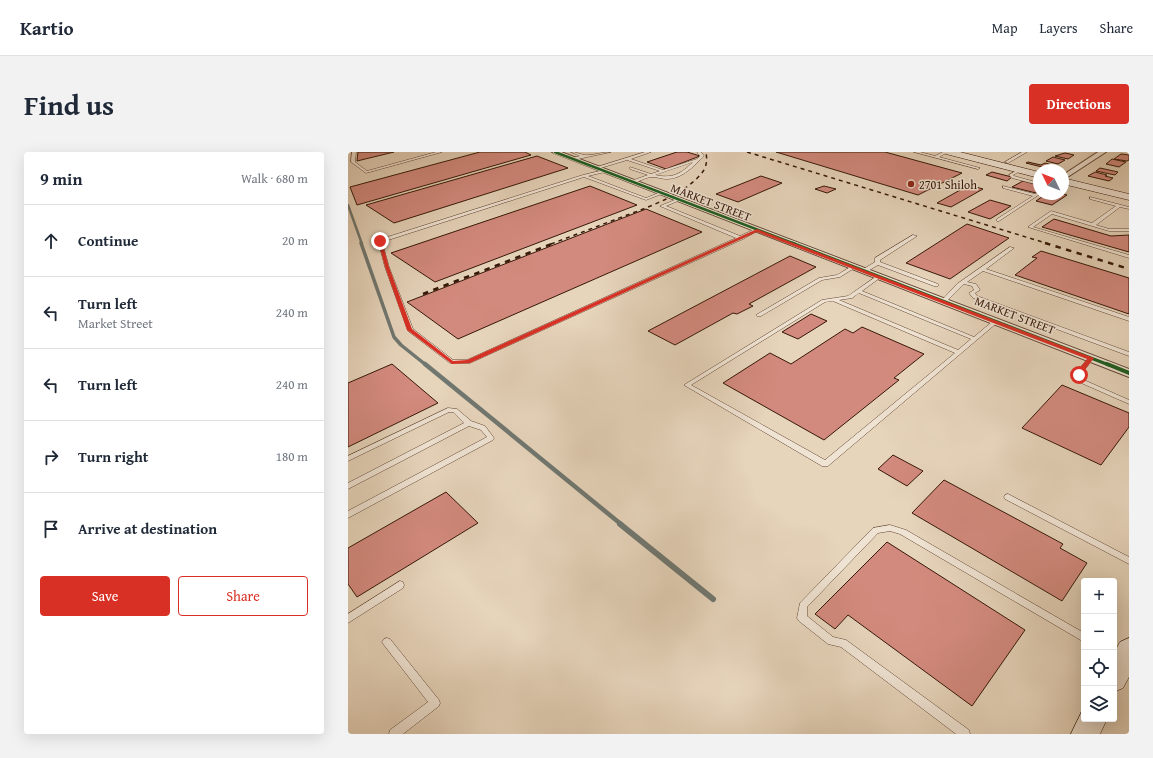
<!DOCTYPE html>
<meta charset="utf-8">
<style>
body{margin:0;font-family:"Gentium Book Plus",serif;background:#f2f2f3;color:#1f2937}
.controls{position:absolute;right:12px;bottom:12px;display:grid;overflow:hidden;border-radius:4px;box-shadow:0 4px 16px #0002}
.controls button{width:36px;height:36px;display:grid;place-items:center;padding:0;border:0;border-bottom:1px solid #e0e1e3;background:#fff;color:#1f2937;font:20px sans-serif}
.compass{position:absolute;left:685px;top:12px;width:36px;height:36px;border-radius:50%;background:#fff;box-shadow:0 4px 16px #0002;rotate:313deg}
.stop{position:absolute;width:12px;height:12px;margin:-9px;border:3px solid #d93025;border-radius:50%;background:#fff}
.stop.end{background:#d93025;border-color:#fff;box-shadow:0 1px 4px #0008}
.list{margin:0;padding:0;list-style:none}
h2{display:flex;justify-content:space-between;align-items:center;height:52px;margin:0;padding:0 16px;font-size:17px}
h2 small{font-size:13px;font-weight:400;color:#747a83}
.list li{display:grid;grid-template-columns:26px 1fr auto;gap:12px;align-items:center;box-sizing:border-box;height:72px;padding:0 16px;border-top:1px solid #e0e1e3}
.list b{display:block;font-size:15px;white-space:nowrap}
.list p{margin:0;font-size:13px;white-space:nowrap;color:#747a83}
.list em{font-size:13px;font-style:normal;color:#747a83}
.actions{display:flex;gap:8px;padding:12px 16px}
.actions a{flex:1;padding:9px 0;border:1px solid #d93025;border-radius:4px;text-align:center;font-size:14px;color:#d93025}
.actions .main{background:#d93025;color:#fff}
.icon{flex:none;width:22px;height:22px;fill:none;stroke:currentColor;stroke-width:2;stroke-linecap:round;stroke-linejoin:round}
.map{position:relative;flex:none;width:781px;height:582px;overflow:hidden;border-radius:4px}
header{display:flex;align-items:center;gap:24px;box-sizing:border-box;height:56px;padding:0 20px;background:#fff;border-bottom:1px solid #e0e1e3}
header strong{font-size:19px}
nav{display:flex;gap:22px;margin-inline-start:auto;font-size:14px}
.intro{display:flex;align-items:center;justify-content:space-between;box-sizing:border-box;height:96px;padding:0 24px}
h1{margin:0;font-size:28px}
.button{padding:10px 18px;border-radius:4px;background:#d93025;color:#fff;font-size:14px;font-weight:700}
main{display:flex;gap:24px;padding:0 24px}
aside{flex:1;background:#fff;border-radius:4px;box-shadow:0 4px 16px #0002}
.map>svg:first-child{display:block}
.lines{fill:none;stroke-linecap:round;stroke-linejoin:round}
.stream-far3{stroke:#707770;stroke-width:2.5}
.stream-far2{stroke:#707770;stroke-width:3.5}
.stream-far1{stroke:#707770;stroke-width:4.5}
.stream{stroke:#707770;stroke-width:6}
.building{fill:#d38a7e;stroke:#361708}
.service-casing{stroke:#624635;stroke-width:1}
.minor-casing{stroke:#624635;stroke-width:2}
.secondary-casing{stroke:#361708;stroke-width:1}
.service{fill:#efe3d3;fill-rule:evenodd}
.minor{fill:#efe3d3;fill-rule:evenodd}
.secondary{fill:#efe3d3;fill-rule:evenodd}
.rail-far1{stroke:#361708;stroke-width:1.5;stroke-dasharray:4 4;stroke-linecap:butt}
.rail{stroke:#361708;stroke-width:2.5;stroke-dasharray:5.5 5.5;stroke-linecap:butt}
.cycleway-far2-casing{stroke:#efe3d3;stroke-width:4}
.cycleway-far1-casing{stroke:#efe3d3;stroke-width:5}
.cycleway-casing{stroke:#efe3d3;stroke-width:6}
.cycleway-far2{stroke:#1b5e20;stroke-width:2.5}
.cycleway-far1{stroke:#1b5e20;stroke-width:3}
.cycleway{stroke:#1b5e20;stroke-width:4}
.route{fill:#d93025}
.poi-dot{fill:#8f2418;stroke:#efe3d3;stroke-width:1.5}
.labels{text-anchor:middle;dominant-baseline:central;stroke-width:3;stroke-linejoin:round;paint-order:stroke}
.far-poi-label{font-size:12px;fill:#361708;stroke:#efe3d3;text-anchor:start}
.far-street-label{font-size:12px;fill:#361708;stroke:#efe3d3}
</style>
<header>
<strong>Kartio</strong>
<nav><a>Map</a><a>Layers</a><a>Share</a></nav>
</header>
<div class="intro"><h1>Find us</h1><a class="button">Directions</a></div>
<main>
<aside>
<h2>9 min<small>Walk · 680 m</small></h2>
<ul class="list">
<li><svg class="icon" aria-label="ahead" viewBox="0 0 24 24"><path d="M12 20V5M6 11l6-6 6 6"/></svg><div><b>Continue</b></div><em>20 m</em></li>
<li><svg class="icon" aria-label="left" viewBox="0 0 24 24"><path d="M17 20v-9H6M10 6l-5 5 5 5"/></svg><div><b>Turn left</b><p>Market Street</p></div><em>240 m</em></li>
<li><svg class="icon" aria-label="left" viewBox="0 0 24 24"><path d="M17 20v-9H6M10 6l-5 5 5 5"/></svg><div><b>Turn left</b></div><em>240 m</em></li>
<li><svg class="icon" aria-label="right" viewBox="0 0 24 24"><path d="M7 20v-9h11M14 6l5 5-5 5"/></svg><div><b>Turn right</b></div><em>180 m</em></li>
<li><svg class="icon" aria-label="arrive" viewBox="0 0 24 24"><path d="M6 21V4h12l-3 4 3 4H6"/></svg><div><b>Arrive at destination</b></div></li>
</ul>
<div class="actions"><a class="main">Save</a><a>Share</a></div>
</aside>
<div class="map">
<svg width="781" height="582" viewBox="0 0 781 582">
<rect width="100%" height="100%" fill="#e6d4bb"/>
<filter id="stains"><feTurbulence type="fractalNoise" baseFrequency=".005" numOctaves="4"/><feColorMatrix values="0 0 0 0 .2 0 0 0 0 .09 0 0 0 0 .02 0 0 0 .5 -.17"/></filter>
<radialGradient id="worn" r=".72"><stop offset=".6" stop-color="#630" stop-opacity="0"/><stop offset="1" stop-color="#630" stop-opacity=".3"/></radialGradient>
<g class="lines">
<!-- stream-far3 -->
<path class="stream-far3" d="M0,53L14,92"/>
<!-- stream-far2 -->
<path class="stream-far2" d="M13,91L46,185L53,193L78,213"/>
<!-- stream-far1 -->
<path class="stream-far1" d="M77,212L274,373"/>
<!-- stream -->
<path class="stream" d="M272,372L365,447"/>
</g>
<!-- building -->
<g class="building">
<path d="M10,0H46L9,9Z"/>
<path d="M132,0H177L183,3L9,53L2,35Z"/>
<path d="M329,0H339L352,4L318,17L299,10Z"/>
<path d="M428,0H537L614,21L570,43Z"/>
<path d="M717,1L726,3L720,7L707,4Z"/>
<path d="M773,2L781,3V8L779,9L766,7Z"/>
<path d="M189,4L220,16L46,71L18,53Z"/>
<path d="M705,5L717,8L710,12L698,9Z"/>
<path d="M764,7L778,10L771,15L758,12Z"/>
<path d="M680,10L693,13L697,11L708,14L702,17L678,11Z"/>
<path d="M752,16L770,20L767,23L748,19Z"/>
<path d="M644,20L664,25L659,29L638,23Z"/>
<path d="M747,20L759,23L757,24L765,26L761,29L740,24Z"/>
<path d="M413,24L434,31L390,50L368,42Z"/>
<path d="M675,29L691,33V39L688,41L664,35Z"/>
<path d="M621,33L635,37L603,55L589,51Z"/>
<path d="M242,34L289,53L87,130L43,101Z"/>
<path d="M476,34L488,37L479,41L467,37Z"/>
<path d="M698,42H715L719,43L704,53L688,49Z"/>
<path d="M642,48L663,54L642,67L620,60Z"/>
<path d="M298,57L354,80L110,187L59,150Z"/>
<path d="M706,67L763,84L781,83V100L694,75Z"/>
<path d="M619,72L661,86L602,127L558,111Z"/>
<path d="M693,99L781,126V162L667,123L689,106L684,105Z"/>
<path d="M442,104L468,115L401,152L405,154L389,162L385,161L327,193L300,179Z"/>
<path d="M463,162L479,169L450,187L434,180Z"/>
<path d="M514,175L576,202L546,226L551,228L476,288L375,231L422,201L443,212L497,177L505,181Z"/>
<path d="M44,212L90,251L0,295V231Z"/>
<path d="M714,233L781,261V275L753,313L674,276Z"/>
<path d="M545,303L575,319L559,334L530,317Z"/>
<path d="M596,328L715,392L712,396L739,411L714,449L564,361Z"/>
<path d="M98,340L130,371L9,445L0,432V396Z"/>
<path d="M539,390L677,478L624,554L500,463L487,477L467,462Z"/>
</g>
<g class="lines">
<!-- service casing -->
<g class="service-casing">
<g id="service">
<path d="M4,0H8L7,10L19,19L88,0H94L18,21L3,10Z"/>
<path d="M223,0C228,0 232,2 236,3C243,4 255,0 263,0L225,8L224,6L232,4Z"/>
<path d="M297,0H303L283,7L315,18L349,7L352,4L349,0H353L356,4C346,14 334,27 319,27C314,27 309,25 304,25C297,25 290,31 283,31V29L300,23L282,17V15L303,22L312,19L279,8L249,17L246,16ZM345,10C333,22 324,27 307,23Z"/>
<path d="M566,0H572L587,4L595,0H600L591,5L632,16L630,17Z"/>
<path d="M674,0H679L660,11L657,10Z"/>
<path d="M671,17L674,18L665,23L666,24L691,31V33L664,26L661,23Z"/>
<path d="M256,18H257V20L240,24L298,46L313,40L316,41L298,48L236,25L34,90L41,115L65,177L105,208H119L388,86L312,54L329,47L332,48L318,54L392,84L407,77L411,78L395,87L122,211H102L60,179L37,115L30,88L235,23Z"/>
<path d="M655,34L687,42L691,40V42H692L651,69H649V67L685,44L655,36Z"/>
<path d="M742,45L781,55V57L772,55L748,73L761,77H781V79H761L704,62L685,75L781,103V106L680,75L703,59L744,71L768,54L742,47Z"/>
<path d="M565,83L569,84L532,108V110L590,132V134H586L530,113L518,120H514V118L527,110V106Z"/>
<path d="M662,95L666,96L638,117L781,165V169L635,119L619,130L628,132L632,138L627,141L629,144L781,200V204L625,146L621,141L626,138L624,134L616,132L597,151H593V149L609,132Z"/>
<path d="M504,114L508,115L492,125L474,128L413,164H409L408,163L471,126L489,123Z"/>
<path d="M529,124L533,125L514,139L626,185L645,169L647,168L650,170L480,314H474L336,233L474,148L500,144ZM511,141L623,187L610,198L491,148L504,146ZM485,149L607,201L477,308L343,233L477,150Z"/>
<path d="M743,204L746,206L736,218L734,223L736,228L781,248V252L731,230L728,223L731,217L741,205Z"/>
<path d="M100,256L109,257L123,269L137,274L146,286L145,288L0,366V359L139,285L133,278L121,274L0,337V331L116,271L105,260H101L0,309V304Z"/>
<path d="M660,342L781,405V412L657,347L656,345L657,343Z"/>
<path d="M542,373L558,378L736,481V490L552,382L542,379L530,381L459,455V464L485,485L498,488L621,578L622,582H608L493,495L480,492L451,469L449,466L452,451L525,376Z"/>
<path d="M52,429L55,430L56,433L55,436L0,471V462Z"/>
<path d="M39,486L42,487L91,548L92,551L91,554L55,582H41L42,578L80,550L36,493L34,490L36,487Z"/>
</g>
</g>
<!-- minor casing -->
<g class="minor-casing">
<g id="minor">
<path d="M204,0H213L781,217V225Z"/>
<path d="M750,0H758L715,28V23Z"/>
</g>
</g>
<!-- secondary casing -->
<g class="secondary-casing">
<g id="secondary">
<path d="M596,0H612L691,20V26L598,2Z"/>
<path d="M715,26L781,42V48L715,32Z"/>
<path d="M781,486V525L775,536L766,540V501L772,490Z"/>
<path d="M735,557L736,567H759L752,582H723Z"/>
</g>
</g>
<!-- service -->
<use href="#service" class="service"/>
<!-- minor -->
<use href="#minor" class="minor"/>
<!-- secondary -->
<use href="#secondary" class="secondary"/>
<!-- rail-far1 -->
<g class="rail-far1">
<path d="M399,0L701,92"/>
<path d="M203,92C224,84 245,76 266,68C294,57 338,44 356,18C359,12 359,7 358,0"/>
</g>
<!-- rail -->
<g class="rail">
<path d="M697,91L781,117"/>
<path d="M75,142L206,91"/>
</g>
<!-- cycleway-far2 casing -->
<g class="cycleway-far2-casing">
<path id="cycleway-far2" d="M207,0L447,92"/>
</g>
<!-- cycleway-far1 casing -->
<g class="cycleway-far1-casing">
<path id="cycleway-far1" d="M444,91L761,213"/>
</g>
<!-- cycleway casing -->
<g class="cycleway-casing">
<path id="cycleway" d="M759,212L781,221"/>
</g>
<!-- cycleway-far2 -->
<use href="#cycleway-far2" class="cycleway-far2"/>
<!-- cycleway-far1 -->
<use href="#cycleway-far1" class="cycleway-far1"/>
<!-- cycleway -->
<use href="#cycleway" class="cycleway"/>
</g>
<!-- route -->
<path class="route" d="M409,77L746,206L736,219L733,224H729L730,218L739,207L409,80L122,211L104,212L59,178L37,115L30,89L32,88L34,89L41,115L64,177L105,209L119,208Z"/>
<!-- markers -->
<circle class="poi-dot" cx="563" cy="32" r="4"/>
<g class="labels">
<!-- far-poi labels -->
<g class="far-poi-label">
<text x="571" y="32">2701 Shiloh</text>
</g>
<!-- far-street labels -->
<g class="far-street-label">
<text transform="translate(363 50) rotate(21)">MARKET STREET</text>
<text transform="translate(667 163) rotate(21)">MARKET STREET</text>
</g>
</g>
<rect width="100%" height="100%" filter="url(#stains)"/>
<rect width="100%" height="100%" fill="url(#worn)"/>
</svg>
<div class="controls">
<button>+</button>
<button>−</button>
<button><svg class="icon" aria-label="locate" viewBox="0 0 24 24"><circle cx="12" cy="12" r="6"/><path d="M12 2v4M12 18v4M2 12h4M18 12h4"/></svg></button>
<button><svg class="icon" aria-label="layers" viewBox="0 0 24 24"><path d="M12 4l9 5-9 5-9-5zM3 14l9 5 9-5"/></svg></button>
</div>
<svg class="compass" viewBox="-18 -18 36 36"><path d="M0-13l5 13h-10z" fill="#e53935"/><path d="M0 13l5-13h-10z" fill="#747a83"/></svg>
<div class="stop" style="left:731px;top:223px"></div>
<div class="stop end" style="left:32px;top:89px"></div>
</div>
</main>
